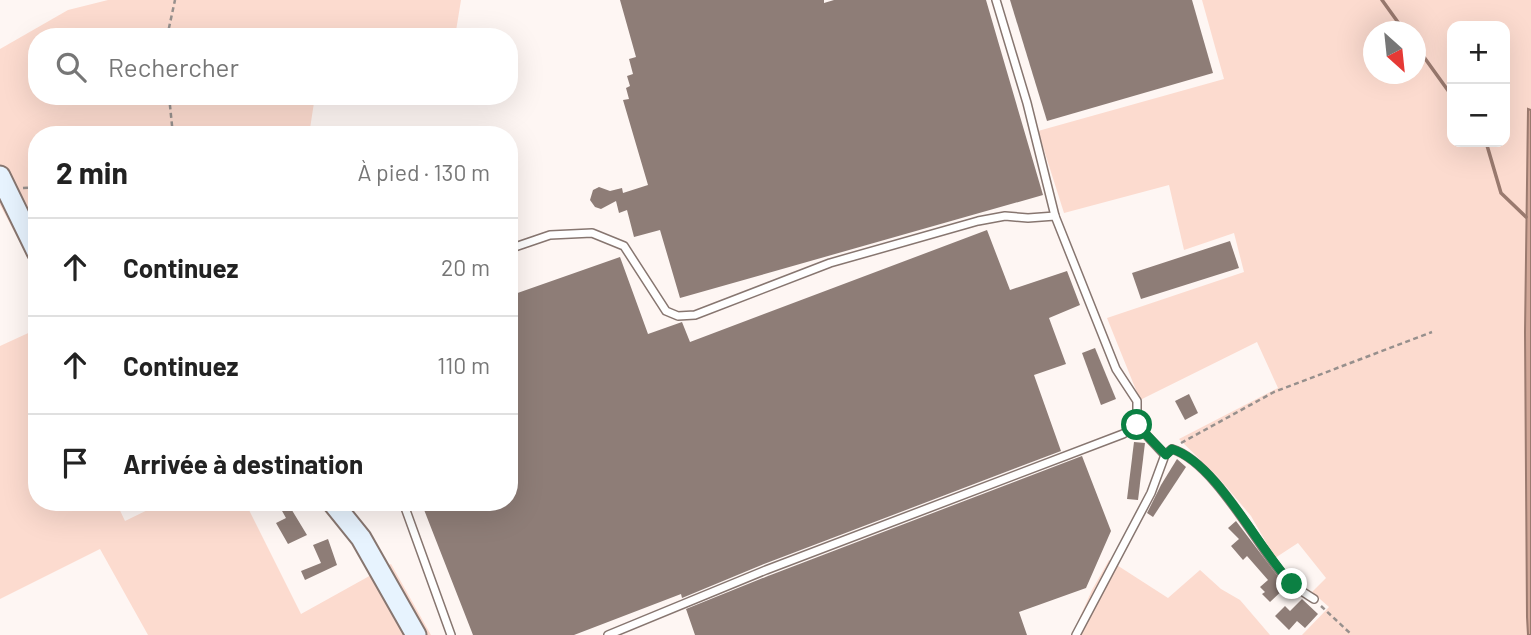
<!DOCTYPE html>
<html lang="fr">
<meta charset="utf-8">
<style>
body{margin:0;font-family:Barlow,sans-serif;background:#f2f2f2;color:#222}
.controls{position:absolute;right:21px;top:21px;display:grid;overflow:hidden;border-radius:14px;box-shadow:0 7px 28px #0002}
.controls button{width:63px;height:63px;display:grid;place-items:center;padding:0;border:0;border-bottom:2px solid #e0e0e0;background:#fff;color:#222;font:35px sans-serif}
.compass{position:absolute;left:1363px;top:21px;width:63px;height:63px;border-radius:50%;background:#fff;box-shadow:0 7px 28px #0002;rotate:153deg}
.stop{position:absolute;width:21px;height:21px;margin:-16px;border:5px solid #0b8043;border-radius:50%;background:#fff}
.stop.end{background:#0b8043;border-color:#fff;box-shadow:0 2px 7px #0008}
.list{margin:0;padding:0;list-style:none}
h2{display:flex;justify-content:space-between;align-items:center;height:91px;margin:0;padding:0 28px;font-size:30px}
h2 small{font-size:23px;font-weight:400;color:#767676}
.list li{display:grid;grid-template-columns:46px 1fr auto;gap:21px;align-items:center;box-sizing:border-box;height:98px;padding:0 28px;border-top:2px solid #e0e0e0}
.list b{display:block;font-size:26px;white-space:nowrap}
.list em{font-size:23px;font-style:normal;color:#767676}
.icon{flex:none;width:38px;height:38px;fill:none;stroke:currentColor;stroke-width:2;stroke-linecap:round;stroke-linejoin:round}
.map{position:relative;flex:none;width:1531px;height:635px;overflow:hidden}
.search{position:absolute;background:#fff;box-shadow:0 7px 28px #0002;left:28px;top:28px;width:490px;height:77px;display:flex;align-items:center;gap:18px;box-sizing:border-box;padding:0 24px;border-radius:28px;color:#767676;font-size:26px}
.panel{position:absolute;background:#fff;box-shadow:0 7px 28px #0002;left:28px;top:126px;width:490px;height:385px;border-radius:28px}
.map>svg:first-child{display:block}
.green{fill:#fcdbcf;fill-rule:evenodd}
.water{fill:#d0a697;stroke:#9a7a6f;stroke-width:2}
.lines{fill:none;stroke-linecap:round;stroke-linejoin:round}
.stream{stroke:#9a7a6f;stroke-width:3.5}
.building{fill:#8e7d77}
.lane-casing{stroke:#877670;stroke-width:10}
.secondary-casing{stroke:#877670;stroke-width:23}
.path{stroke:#97908d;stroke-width:2.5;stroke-dasharray:5 3.5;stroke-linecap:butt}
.lane{stroke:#fff;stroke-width:7}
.secondary{stroke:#e7f3fe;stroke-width:19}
.route{stroke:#0b8043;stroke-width:9}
</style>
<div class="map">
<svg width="1531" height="635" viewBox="0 0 1531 635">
<rect width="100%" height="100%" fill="#fef6f3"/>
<!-- green -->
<g class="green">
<path d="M108,0H461L455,37H37V96H315L309,135H37V274L0,205V49L68,10Z"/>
<path d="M1202,0H1531V110H1528L1525,332L1528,635H1302L1329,607L1312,592L1326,578L1298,543L1275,558L1251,516L1218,477L1179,439L1278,388L1257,342L1140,400L1107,318L1244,272L1234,233L1184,250L1169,185L1064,213L1038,131L1224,79ZM1452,26H1505V142H1452ZM1374,32H1416V74H1374Z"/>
<path d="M37,329V502H116L125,521L164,502H245L301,614L391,564L431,635H148L100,549L0,599V346Z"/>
<path d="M1109,560L1168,598L1200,570L1221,589L1240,600L1270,635H1072L1092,590Z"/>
</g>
<!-- water -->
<path class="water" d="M1528,109L1531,110V635H1528L1527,617L1525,332Z"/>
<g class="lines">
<!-- stream -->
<g class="stream">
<path d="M1382,0L1405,32"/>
<path d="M1416,46L1452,96"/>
<path d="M1486,142L1501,193L1526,217"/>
</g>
</g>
<!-- building -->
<g class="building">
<path d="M620,0H824V3L834,0H986L1043,195L680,298L660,230L634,237L627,210L619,213L616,201L601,209L595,207L590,200L593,190L599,187L610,191L622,188L623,193L648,185L623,100L629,99L626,88L630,86L627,76L633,74L629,59L636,57Z"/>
<path d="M1010,0H1192L1213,73L1047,121Z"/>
<path d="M987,230L1010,290L1067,271L1080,305L1049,318L1066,364L1034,375L1061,451L764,564L682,598L681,594L574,635H473L421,502H509V296L620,257L648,334L682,322L690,342Z"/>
<path d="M1230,241L1239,268L1141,299L1132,273Z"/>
<path d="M1095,348L1116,399L1101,405L1082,353Z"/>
<path d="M1189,394L1198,413L1185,420L1175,401Z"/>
<path d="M1134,442L1145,443L1138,500L1127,499Z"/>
<path d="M1082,456L1111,531L1086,588L1019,612L1027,635H695L686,609L768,576Z"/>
<path d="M1177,459L1186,467L1153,517L1147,513L1161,485Z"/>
<path d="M277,502H287L307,535L288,544L276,523L286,518Z"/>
<path d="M1236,521L1286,587L1270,602L1262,594L1265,592L1260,587L1268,580L1247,556L1243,560L1231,546L1239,539L1228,528Z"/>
<path d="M328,539L337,565L305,580L301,571L321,563L313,545Z"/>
<path d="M1302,599L1318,614L1305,628L1297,621L1289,630L1275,616L1285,606L1290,611Z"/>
</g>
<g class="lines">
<!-- lane casing -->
<g class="lane-casing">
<g id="lane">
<path d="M996,0L1027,103L1055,216L1116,369L1137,401V425L1165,455"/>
<path d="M509,249L550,235L592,233L624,246L666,311L678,316L695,315L830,263L978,221L1005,216L1028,218L1055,216"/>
<path d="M403,502L451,635"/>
<path d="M608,635L766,570L1123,434L1137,425"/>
<path d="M1076,635L1151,493L1165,455L1172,449C1214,462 1255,542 1284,576C1292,586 1303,592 1314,599"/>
</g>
</g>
<!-- secondary casing -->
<g class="secondary-casing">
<g id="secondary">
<path d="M0,176L37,252"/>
<path d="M332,502L361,538L416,635"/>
</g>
</g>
<!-- path -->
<g class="path">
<path d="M167,37L175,0"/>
<path d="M169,96L173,135"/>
<path d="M23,188L37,187"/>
<path d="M1181,443L1274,392L1432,332"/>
<path d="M1321,606L1352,635"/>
</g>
<!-- lane -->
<use href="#lane" class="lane"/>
<!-- secondary -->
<use href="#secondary" class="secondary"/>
</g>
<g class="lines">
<!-- route -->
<path class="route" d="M1137,425L1166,455L1172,449C1217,463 1259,550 1292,584"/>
</g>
</svg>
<div class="controls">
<button>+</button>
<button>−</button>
</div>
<svg class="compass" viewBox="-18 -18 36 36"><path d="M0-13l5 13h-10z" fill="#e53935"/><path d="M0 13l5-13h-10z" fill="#767676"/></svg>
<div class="stop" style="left:1137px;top:425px"></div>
<div class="stop end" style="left:1292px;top:584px"></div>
<div class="search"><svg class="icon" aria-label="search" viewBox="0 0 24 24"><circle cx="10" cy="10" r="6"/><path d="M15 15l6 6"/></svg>Rechercher</div>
<section class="panel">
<h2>2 min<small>À pied · 130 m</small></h2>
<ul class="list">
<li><svg class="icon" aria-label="ahead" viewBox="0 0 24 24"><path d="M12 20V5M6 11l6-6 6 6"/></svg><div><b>Continuez</b></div><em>20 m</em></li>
<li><svg class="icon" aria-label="ahead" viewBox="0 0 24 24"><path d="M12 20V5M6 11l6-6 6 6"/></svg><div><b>Continuez</b></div><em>110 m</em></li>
<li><svg class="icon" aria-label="arrive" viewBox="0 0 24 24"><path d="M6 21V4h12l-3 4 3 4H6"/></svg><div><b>Arrivée à destination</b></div></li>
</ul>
</section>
</div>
